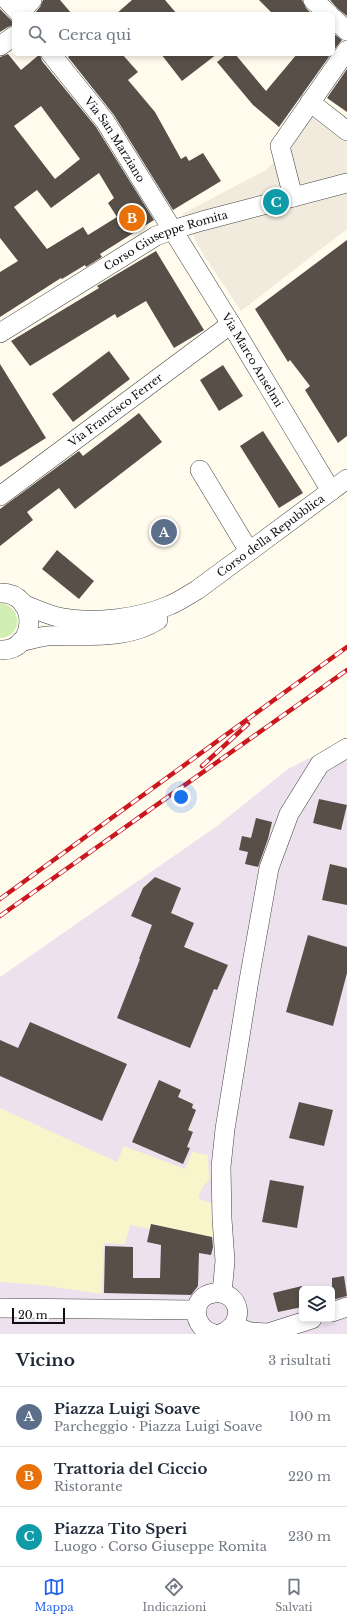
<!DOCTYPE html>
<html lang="it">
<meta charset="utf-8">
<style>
body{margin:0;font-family:"Libre Baskerville",serif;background:#f6f6f7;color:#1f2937}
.controls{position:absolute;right:12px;bottom:12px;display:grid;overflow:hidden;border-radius:6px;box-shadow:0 2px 6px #0003}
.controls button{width:36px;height:36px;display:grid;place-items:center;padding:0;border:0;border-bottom:1px solid #e0e1e3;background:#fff;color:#1f2937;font:20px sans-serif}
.scale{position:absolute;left:12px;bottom:10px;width:53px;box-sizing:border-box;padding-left:4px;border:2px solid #0e0e0e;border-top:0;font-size:11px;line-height:14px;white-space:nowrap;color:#0e0e0e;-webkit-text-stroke:3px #fff;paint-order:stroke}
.you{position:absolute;left:181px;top:797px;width:14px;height:14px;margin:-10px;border:3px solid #fff;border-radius:50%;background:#1a73e8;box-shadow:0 0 0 6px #1a73e833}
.badge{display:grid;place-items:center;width:26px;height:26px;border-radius:50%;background:#2563eb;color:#fff;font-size:13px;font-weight:700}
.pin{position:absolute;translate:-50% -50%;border:2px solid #fff;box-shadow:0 1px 4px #0006}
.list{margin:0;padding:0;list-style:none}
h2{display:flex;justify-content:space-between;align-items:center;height:52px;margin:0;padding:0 16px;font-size:17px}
h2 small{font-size:13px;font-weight:400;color:#747a83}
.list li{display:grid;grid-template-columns:26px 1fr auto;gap:12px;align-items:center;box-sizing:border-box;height:60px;padding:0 16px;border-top:1px solid #e0e1e3}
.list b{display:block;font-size:15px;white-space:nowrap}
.list p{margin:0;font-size:13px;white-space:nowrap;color:#747a83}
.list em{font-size:13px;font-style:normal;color:#747a83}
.icon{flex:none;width:22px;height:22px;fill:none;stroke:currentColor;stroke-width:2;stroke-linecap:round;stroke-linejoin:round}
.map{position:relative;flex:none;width:347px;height:1334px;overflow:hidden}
.search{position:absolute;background:#fff;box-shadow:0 2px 6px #0003;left:12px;right:12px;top:12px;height:44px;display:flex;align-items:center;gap:10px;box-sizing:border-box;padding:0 14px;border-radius:6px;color:#747a83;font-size:15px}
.sheet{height:232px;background:#fff}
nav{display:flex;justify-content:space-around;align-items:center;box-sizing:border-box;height:56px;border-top:1px solid #e0e1e3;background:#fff;font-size:11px;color:#747a83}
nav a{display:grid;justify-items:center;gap:2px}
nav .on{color:#2563eb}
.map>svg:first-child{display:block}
.industrial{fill:#ece1ed;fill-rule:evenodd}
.farmland{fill:#f8f5cb}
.green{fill:#d1eeb3}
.plaza{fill:#f0ebdc}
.building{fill:#584f49;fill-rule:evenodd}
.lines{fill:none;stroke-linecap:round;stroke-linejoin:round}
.minor-casing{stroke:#414141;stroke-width:20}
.minor{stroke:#fff;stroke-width:19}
.rail-casing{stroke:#cd171e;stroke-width:4.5}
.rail{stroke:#fff;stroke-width:3;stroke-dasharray:9;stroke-linecap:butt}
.labels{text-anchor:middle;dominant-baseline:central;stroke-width:4;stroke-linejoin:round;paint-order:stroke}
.street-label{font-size:11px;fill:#0e0e0e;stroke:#fff}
</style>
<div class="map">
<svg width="347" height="1334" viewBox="0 0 347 1334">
<rect width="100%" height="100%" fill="#fffcee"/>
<!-- industrial -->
<path class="industrial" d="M347,739V1334H0V977L217,826L288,769ZM302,1289H332V1319H302Z"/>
<!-- farmland -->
<path class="farmland" d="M0,1108L117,1162L124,1146L185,1169L192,1152L208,1155L209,1181L203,1186L198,1198L213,1204L215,1238L151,1224L150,1229L130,1225L125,1244L104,1243L102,1294L41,1285L0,1282Z"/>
<!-- green -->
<path class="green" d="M0,603C23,606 23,637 0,638Z"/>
<!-- plaza -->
<path class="plaza" d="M319,98L347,119V229L241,311L203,254L182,214L266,170L284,151Z"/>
<!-- building -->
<g class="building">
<path d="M43,0H60L72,14H34L40,7Z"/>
<path d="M132,0H165L177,14H116Z"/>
<path d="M259,0H302L306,8L312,14H273Z"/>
<path d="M330,0H347V16L338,9Z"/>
<path d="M0,9L14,23V25L8,27L0,32Z"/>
<path d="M333,33L342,40L333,51Z"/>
<path d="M8,54L21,70L40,54L42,61L96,127L154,220L100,254L102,257L86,267L85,265L62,279L61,278L0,317V272L18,261L0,238V57ZM41,106L80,159L55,179L14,126ZM99,173L114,198L108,203L117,217L88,235L83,227L47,249L14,207L37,190L51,208Z"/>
<path d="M71,54H122L138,72L128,80L155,112L181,159L186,156L189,161L203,153L221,181L173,210L114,115L68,57Z"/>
<path d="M161,54H217L182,81Z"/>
<path d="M227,54H235L266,91L297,54H331L279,127L253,105L217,62Z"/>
<path d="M347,69V112L327,98Z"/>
<path d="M347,240V436L338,443L305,390L310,386L290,360L288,362L255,309Z"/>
<path d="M156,251L204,330L174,348L146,301L117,318L115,314L30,366L11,341L99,288L97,286Z"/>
<path d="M109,351L130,379L73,422L52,394Z"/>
<path d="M0,364L46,438L0,467Z"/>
<path d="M223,365L243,396L219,411L200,380Z"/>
<path d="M139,413L162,442L75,509L59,488L27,512L33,520L0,546V509L79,451L83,456Z"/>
<path d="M263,431L303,493L279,508L240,446Z"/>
<path d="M57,550L94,581L79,599L42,569Z"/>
<path d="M319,799L347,805L341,830L313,823Z"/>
<path d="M256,818L272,822L268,839L258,867L245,864L248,852L239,850L242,836L251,838Z"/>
<path d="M330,864L347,868V905L322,900Z"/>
<path d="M155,877L181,888L171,913L194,923L184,947L228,965L217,990L214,989L190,1048L117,1018L140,959H139L152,925L131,916L143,888Z"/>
<path d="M308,935L347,947V973L333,1026L286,1012Z"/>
<path d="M30,1022L127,1064L102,1121L0,1076V1040L18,1048Z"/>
<path d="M159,1080L181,1090L178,1097L193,1104L192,1108L196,1110L188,1130L193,1132L187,1147L190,1148L183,1164L132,1142Z"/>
<path d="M299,1102L333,1110L324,1146L289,1138Z"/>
<path d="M270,1180L304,1186L297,1228L262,1222Z"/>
<path d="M151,1224L212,1237L213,1247L211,1255L199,1253L198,1286L195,1290L191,1295L104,1293L105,1246L133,1247V1278H160L161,1245L147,1242Z"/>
<path d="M344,1276L347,1296L332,1300V1278Z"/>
<path d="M302,1286V1307L278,1312L273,1293Z"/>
</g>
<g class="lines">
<!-- minor casing -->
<g class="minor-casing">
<g id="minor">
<path d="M7,0L20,14"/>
<path d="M313,0L329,14"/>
<path d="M19,13L32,0"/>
<path d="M333,18L347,31"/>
<path d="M0,46L14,36"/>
<path id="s1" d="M51,54L105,121L231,324L331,491"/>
<path d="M310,102L347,131"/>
<path d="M293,197L280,146L347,50"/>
<path id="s2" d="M0,333L156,236L172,230L202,221L347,183"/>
<path d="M200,470L249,551"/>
<path id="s3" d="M0,496L231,324"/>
<path d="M0,593C39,592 38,652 0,650"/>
<path id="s4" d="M23,604C35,609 46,614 58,617C92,624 139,619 170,605C180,601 188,595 197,590L347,479"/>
<path d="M20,642C29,640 38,637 47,636C83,634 126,641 158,620"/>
<path d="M222,1293L225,1261L222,1219L221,1167L225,1129L249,980L269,868L289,814L320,764L347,748"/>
<path d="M0,1308L196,1310"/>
<path d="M332,1312L347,1307"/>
<path d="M233,1326L250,1332L268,1333L312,1319"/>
<path d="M214,1334C191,1328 190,1296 214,1293C240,1290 248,1324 220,1334"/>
</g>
</g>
<!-- minor -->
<use href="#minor" class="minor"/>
<!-- rail casing -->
<g class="rail-casing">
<g id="rail">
<path d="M202,766L248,724"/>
<path d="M0,899L347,647"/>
<path d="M0,916L347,670"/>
</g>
</g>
<!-- rail -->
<use href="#rail" class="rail"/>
</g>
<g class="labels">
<!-- street labels -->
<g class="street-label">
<text stroke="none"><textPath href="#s1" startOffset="107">Via San Marziano</textPath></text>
<text stroke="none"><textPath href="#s2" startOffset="191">Corso Giuseppe Romita</textPath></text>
<text stroke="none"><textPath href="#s1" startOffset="367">Via Marco Anselmi</textPath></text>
<text stroke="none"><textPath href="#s3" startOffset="144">Via Francisco Ferrer</textPath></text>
<text stroke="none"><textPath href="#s4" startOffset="274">Corso della Repubblica</textPath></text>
</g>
</g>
</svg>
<div class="controls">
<button><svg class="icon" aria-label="layers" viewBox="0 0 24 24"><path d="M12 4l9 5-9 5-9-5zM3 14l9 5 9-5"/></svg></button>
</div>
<div class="scale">20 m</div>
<div class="you"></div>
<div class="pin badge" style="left:164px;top:532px;background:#5c6f8a">A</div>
<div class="pin badge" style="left:132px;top:218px;background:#e8710a">B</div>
<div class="pin badge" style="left:276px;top:202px;background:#0f9aa8">C</div>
<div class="search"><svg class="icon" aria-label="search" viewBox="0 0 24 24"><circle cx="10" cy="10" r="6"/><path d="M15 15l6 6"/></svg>Cerca qui</div>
</div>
<section class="sheet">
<h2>Vicino<small>3 risultati</small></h2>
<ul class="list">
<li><span class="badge" style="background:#5c6f8a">A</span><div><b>Piazza Luigi Soave</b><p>Parcheggio · Piazza Luigi Soave</p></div><em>100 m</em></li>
<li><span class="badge" style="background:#e8710a">B</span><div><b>Trattoria del Ciccio</b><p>Ristorante</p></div><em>220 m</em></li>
<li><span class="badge" style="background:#0f9aa8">C</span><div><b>Piazza Tito Speri</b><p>Luogo · Corso Giuseppe Romita</p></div><em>230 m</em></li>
</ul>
</section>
<nav>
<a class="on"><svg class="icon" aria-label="map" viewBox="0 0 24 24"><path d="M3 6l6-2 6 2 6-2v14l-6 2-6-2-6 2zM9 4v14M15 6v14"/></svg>Mappa</a>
<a><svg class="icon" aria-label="directions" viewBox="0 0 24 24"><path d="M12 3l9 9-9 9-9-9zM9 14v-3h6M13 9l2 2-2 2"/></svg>Indicazioni</a>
<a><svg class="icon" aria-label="saved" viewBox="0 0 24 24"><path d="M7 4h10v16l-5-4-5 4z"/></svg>Salvati</a>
</nav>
